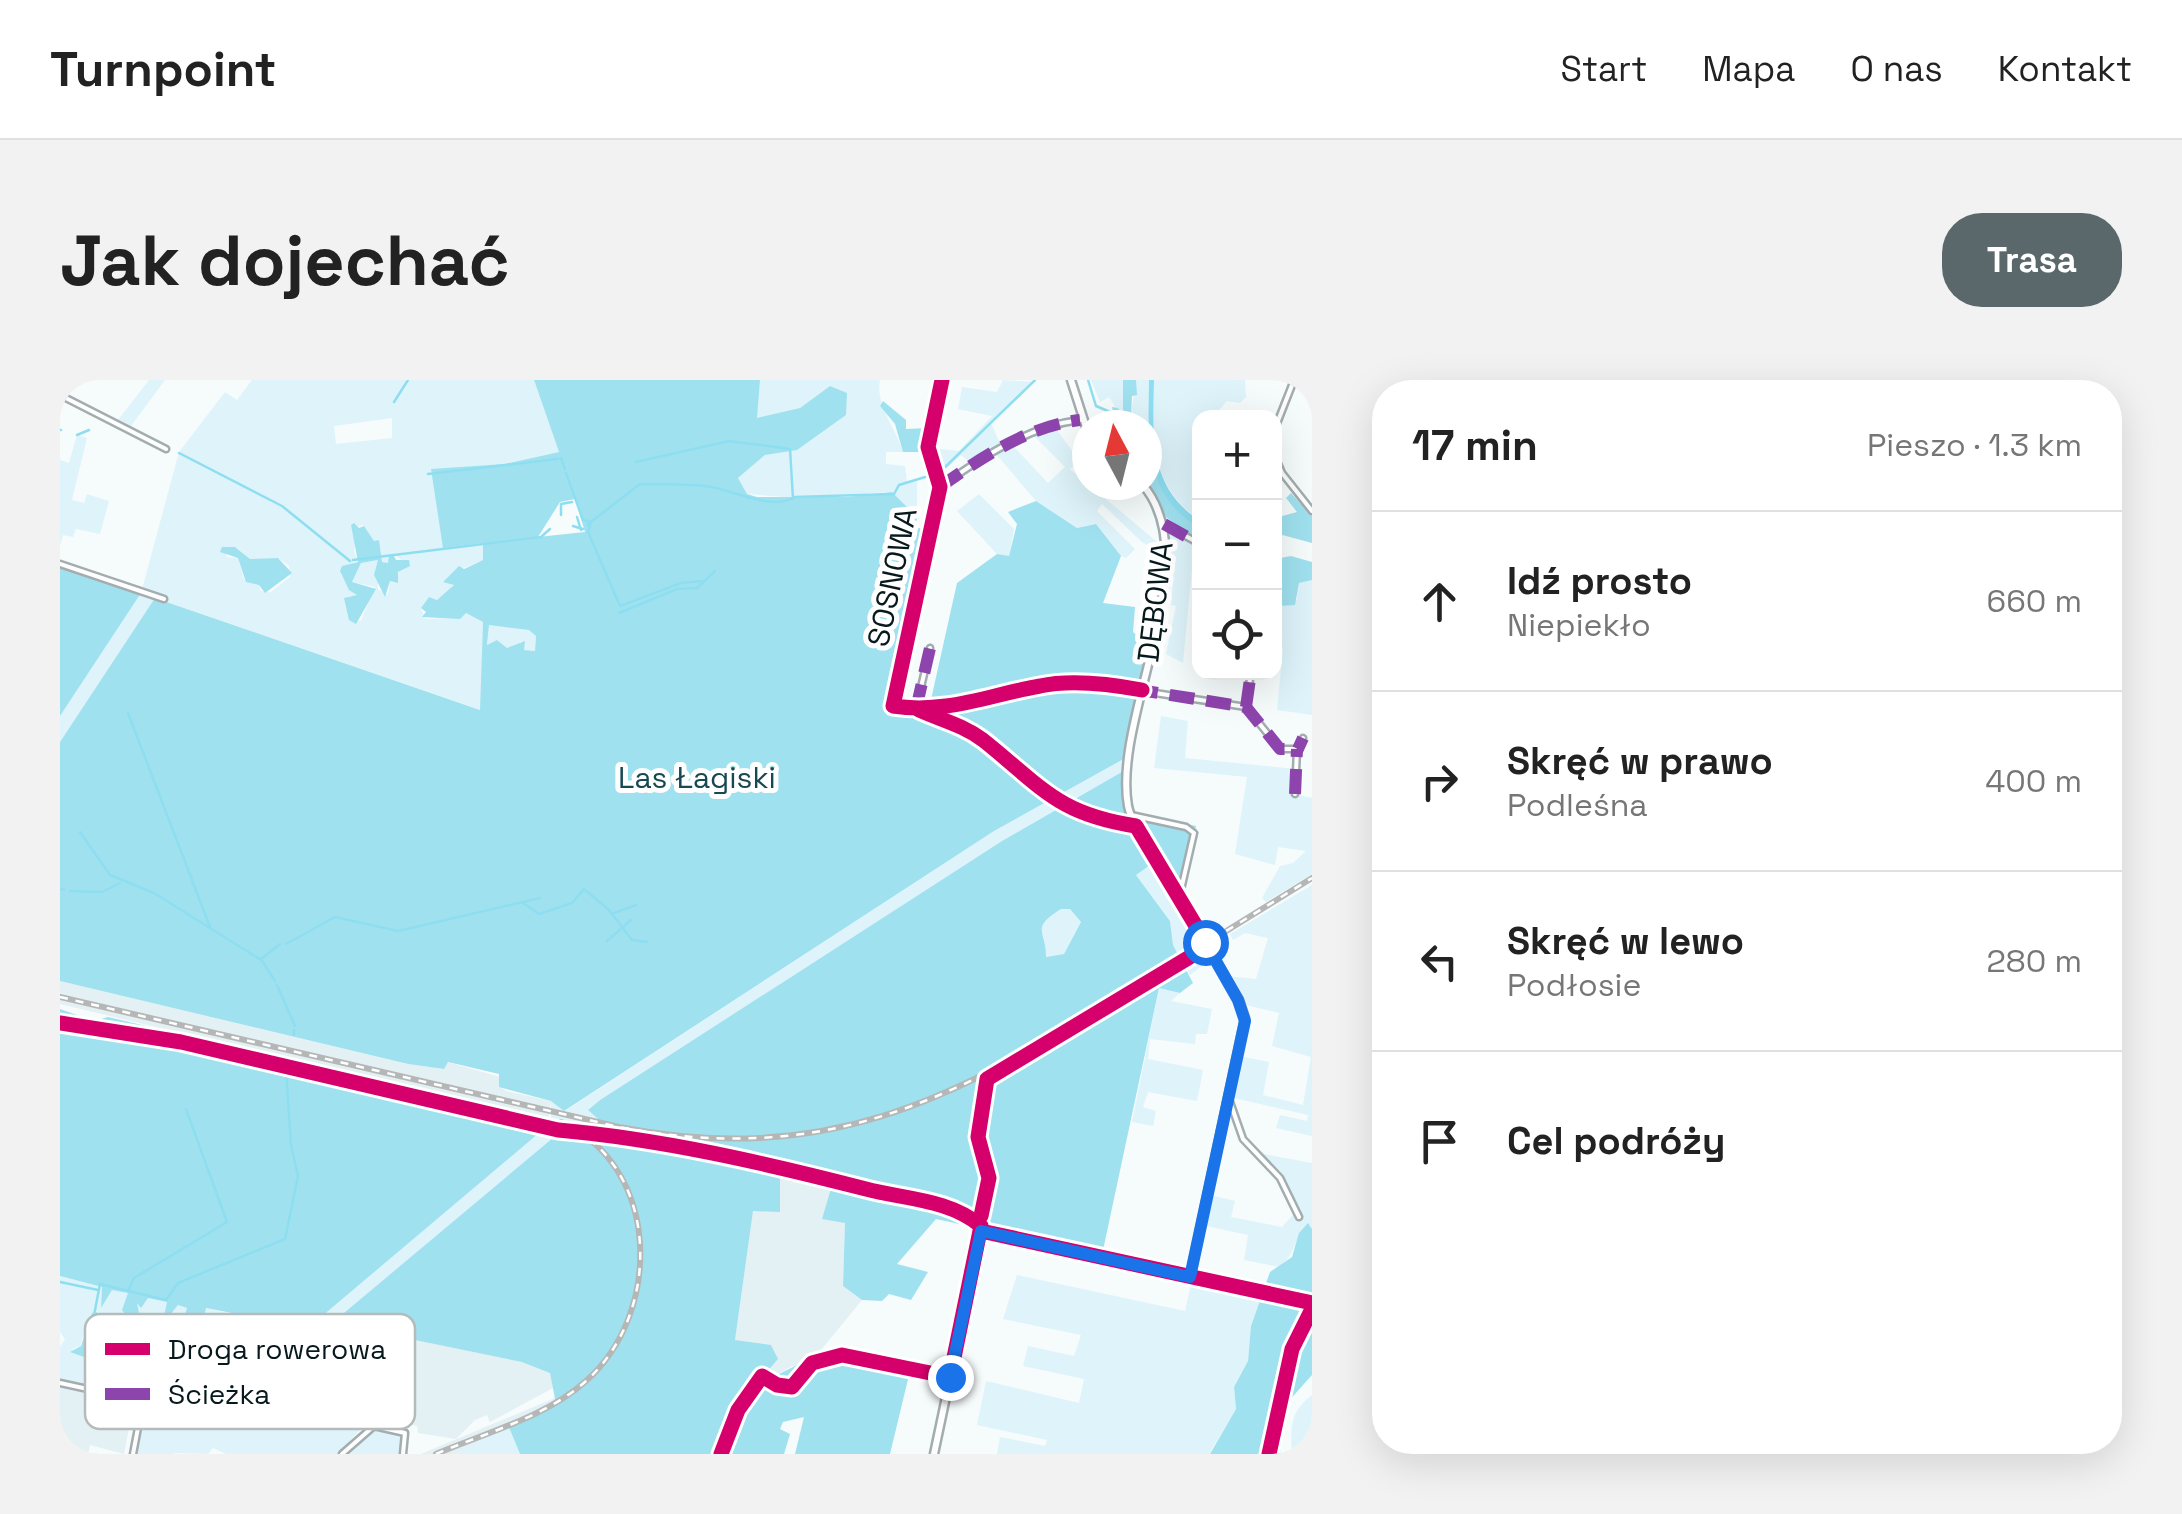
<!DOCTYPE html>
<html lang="pl">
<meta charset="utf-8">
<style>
body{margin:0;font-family:"Space Grotesk",sans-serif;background:#f2f2f2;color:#222}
.controls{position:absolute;right:30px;top:30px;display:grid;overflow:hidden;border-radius:20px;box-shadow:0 10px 40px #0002}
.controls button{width:90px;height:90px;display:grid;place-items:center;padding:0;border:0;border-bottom:2px solid #e0e0e0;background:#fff;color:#222;font:50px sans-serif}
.compass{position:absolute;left:1012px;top:30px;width:90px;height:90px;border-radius:50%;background:#fff;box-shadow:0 10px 40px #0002;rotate:353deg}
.stop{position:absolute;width:30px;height:30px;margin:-22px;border:8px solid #1a73e8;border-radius:50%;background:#fff}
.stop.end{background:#1a73e8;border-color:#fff;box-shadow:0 2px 10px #0008}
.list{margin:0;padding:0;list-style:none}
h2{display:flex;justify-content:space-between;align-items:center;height:130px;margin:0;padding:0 40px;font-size:42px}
h2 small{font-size:32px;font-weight:400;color:#767676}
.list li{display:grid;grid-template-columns:65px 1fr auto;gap:30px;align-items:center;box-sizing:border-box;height:180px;padding:0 40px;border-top:2px solid #e0e0e0}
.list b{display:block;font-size:38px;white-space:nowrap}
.list p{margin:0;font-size:32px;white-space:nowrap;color:#767676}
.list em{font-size:32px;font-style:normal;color:#767676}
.icon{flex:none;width:55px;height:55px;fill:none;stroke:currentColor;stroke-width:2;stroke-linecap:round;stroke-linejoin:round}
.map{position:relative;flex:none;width:1252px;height:1074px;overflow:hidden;border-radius:40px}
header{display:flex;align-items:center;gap:60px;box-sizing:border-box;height:140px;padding:0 50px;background:#fff;border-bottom:2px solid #e0e0e0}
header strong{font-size:48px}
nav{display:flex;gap:55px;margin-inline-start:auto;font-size:35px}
.intro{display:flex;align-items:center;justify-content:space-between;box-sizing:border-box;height:240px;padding:0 60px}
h1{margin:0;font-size:70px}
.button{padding:25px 45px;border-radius:40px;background:#5b686b;color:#fff;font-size:35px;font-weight:700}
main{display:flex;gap:60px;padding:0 60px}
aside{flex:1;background:#fff;border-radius:40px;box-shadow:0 10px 40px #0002}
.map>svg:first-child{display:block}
.built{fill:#e3f0f4}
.green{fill:#def4fa;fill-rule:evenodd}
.forest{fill:#a0e1ef;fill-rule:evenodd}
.water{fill:#8edef1}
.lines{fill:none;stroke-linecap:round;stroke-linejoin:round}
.stream{stroke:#8edef1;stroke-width:2.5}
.minor-casing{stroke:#a3adaf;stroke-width:9}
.tertiary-casing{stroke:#a3adaf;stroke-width:11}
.minor{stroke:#fefeff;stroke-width:4}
.tertiary{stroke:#fefeff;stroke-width:6}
.rail-casing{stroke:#b5b7b7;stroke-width:6}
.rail{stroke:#fff;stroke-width:2.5;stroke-dasharray:8;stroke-linecap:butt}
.quiet{stroke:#8e44ad;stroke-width:12;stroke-dasharray:25 12;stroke-linecap:butt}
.cycleway-casing{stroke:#fff;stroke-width:21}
.cycleway{stroke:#d6006c;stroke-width:15}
.route{stroke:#1a73e8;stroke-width:12}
.labels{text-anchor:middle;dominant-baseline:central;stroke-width:10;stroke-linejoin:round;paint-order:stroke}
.street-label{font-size:30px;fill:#08191d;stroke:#fff}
.park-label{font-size:30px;fill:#174953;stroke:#fff}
.key{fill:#fff;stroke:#b5babb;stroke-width:2.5}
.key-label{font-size:28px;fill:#08191d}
</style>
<header>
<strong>Turnpoint</strong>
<nav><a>Start</a><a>Mapa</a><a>O nas</a><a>Kontakt</a></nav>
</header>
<div class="intro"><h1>Jak dojechać</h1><a class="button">Trasa</a></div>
<main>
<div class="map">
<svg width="1252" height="1074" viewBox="0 0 1252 1074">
<rect width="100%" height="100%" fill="#f6fbfc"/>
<!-- built -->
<g class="built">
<path d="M0,601L347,684L384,689L387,682L440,697L439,706L446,711L491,721L488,741L0,624Z"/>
<path d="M720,791L773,802L785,843L783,906L802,920L747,987L732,986L709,999L675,960L693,830Z"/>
<path d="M272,943L463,982L490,992L493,1008L430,1042L427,1035L415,1040L396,1059L358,1053L357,1046L350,1044L352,1035L335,1031L333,1040L313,1037L315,1022L219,1002L231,947L263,950Z"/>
<path d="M0,1006L74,1023L64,1074L30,1065L28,1074H0Z"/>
<path d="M495,1018L496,1024L394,1074H361Z"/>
</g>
<!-- green -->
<g class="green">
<path d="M89,0H105L71,46L58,40Z"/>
<path d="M192,0H474L499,72L445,84L371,90L424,163L423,180L398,190L391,209L377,220L369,217L361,228L365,239L400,238L406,233L423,242L421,330L96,218L0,362V336L81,213L119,72L165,12L177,20ZM332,38V58L276,64L274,46ZM303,145L320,170L322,182L328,183L333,174L350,186L339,191L335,203L330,201L328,215L318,209V180L301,183L292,202L315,207L301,241L289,240V216H297L281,195L284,186L298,181L294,172L297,147ZM164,167L177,168L190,179L218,178L229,186L230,197L211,212L201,211L199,205L184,199L178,178L167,177Z"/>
<path d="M700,0H820C815,25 835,46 843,72H826V84L845,86L847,101L857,100V137L832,112L738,118L687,114L678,98L705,75L737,69L770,6L740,28L696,39Z"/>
<path d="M943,0L975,2L931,43L942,68L909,82L901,75L881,93L870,68L899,71L932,36L898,29L902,7L937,12Z"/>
<path d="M1031,0H1063V39L1049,17L1040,22Z"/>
<path d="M1076,0H1089L1087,81V45L1071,36Z"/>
<path d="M1094,0H1185L1186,17L1180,23L1167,21L1153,37L1140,38L1139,140C1089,104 1093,57 1094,0Z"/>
<path d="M993,45L1019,80L1010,89L1102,166V174L1082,162L1042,124L1037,131L1075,169L1066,178L1061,176L1036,144L1017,148L976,121L936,74L954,67L988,103L1005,87L973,55Z"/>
<path d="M17,55L27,58L12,120L24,123L27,114L49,121L40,154L16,149L13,157L3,155L0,165V80L9,83Z"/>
<path d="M919,114L954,149L949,177L937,174L897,131Z"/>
<path d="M1106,148L1138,165L1134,168L1123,283L1106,274L1116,226L1111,225L1114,189Z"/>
<path d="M1252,200V335L1217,330L1223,268L1216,267L1218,226L1237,220L1239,202Z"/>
<path d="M429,245L470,250L476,256L475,271L463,270L461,261L457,267L447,268L437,260L427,265Z"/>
<path d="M1101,336L1128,341L1125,378L1236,389L1234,414L1252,418V494L1206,522L1202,518L1220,486L1233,483L1246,471L1218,467L1215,485L1175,474L1187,397L1094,388Z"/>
<path d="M1069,376L1067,389L942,461L540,720L528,730L538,739L525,746L535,759L527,762L506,748L272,943L263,950L248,948L491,743V721L505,731L934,451Z"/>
<path d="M1093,482L1152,578L1130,595L1113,565L1110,540L1076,495Z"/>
<path d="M1252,505V756L1216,748L1220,735L1247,741L1248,735L1170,717L1179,676L1209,682L1203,715L1243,725L1251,677L1212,666L1219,633L1182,624L1167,596L1196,599L1208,558L1185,553L1173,560L1170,554Z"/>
<path d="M1001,529H1010L1021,542L1004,574L985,577C988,549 969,550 1001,529Z"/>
<path d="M1099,608L1120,613L1111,621L1152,629L1147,654H1136L1135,664L1090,659L1088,679L1143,690L1137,721L1088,712L1083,727L1096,731L1093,746L1072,742Z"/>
<path d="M1204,774L1252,783V849L1249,844C1233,858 1236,875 1219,887L1184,880L1188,855L1142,845L1150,815L1175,821L1171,837L1222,847L1238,829L1224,801L1203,780Z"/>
<path d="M957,895L1125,931L1132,900L1203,911L1191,946L1188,981L1174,1007L1176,1029L1149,1074H937L940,1057L985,1066L987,1060L917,1045L926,1001L1019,1023L1024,999L963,986L968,966L1014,976L1021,955L943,939Z"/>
<path d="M0,896L42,907L41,927L52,909L69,913L67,919L76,923L88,918L107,922L105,931L115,951L111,956L119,962L120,944L110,935L118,925L127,928L140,954L145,928L231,947L219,1002L271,1013L270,1024L278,1035L307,1042L278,1074H166L153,1068L148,1074L113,1073L116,1074H75L85,1024H95L91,1008L84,1009L83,1018L0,1000V967L5,959L0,952ZM32,933L38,934L41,973L20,976L12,969L20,966Z"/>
<path d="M1252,1015V1074H1232C1230,1047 1230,1032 1252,1015Z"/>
<path d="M448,1045L460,1074H394Z"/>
<path d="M312,1049L342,1055L341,1074H285Z"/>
</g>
<!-- forest -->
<g class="forest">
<path d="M474,0H700L697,38L740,28L770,6L787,13L786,35L737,70L705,75L678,98L687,114L697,117H787L832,112L857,137L856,147L869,151L832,326L868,333L897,203L937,174L949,176L957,144L948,132L976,121L1017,148L1036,144L1061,176L1043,223L1075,227L1073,252L1092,268L1075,324L1069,376L934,451L504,731L491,721L439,707V694L388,682L384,689L348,684L0,601V362L95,218L420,330L423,242L406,233L400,239L362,237L366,232L361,228L369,217L377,220L394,205L383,202L399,186L404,189L423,180V163L383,168L371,89L444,84L499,72ZM515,119L525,152L478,157L500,122ZM429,245L469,250L476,256L475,271L464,270L465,261L447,268L437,260L427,265Z"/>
<path d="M1063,0H1076L1077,15L1072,16L1071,36L1083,45H1056L1052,27L1058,28L1063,38Z"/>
<path d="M823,21L846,40V49L868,48L865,72H843L835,44L820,26Z"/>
<path d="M1090,77C1096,103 1116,133 1139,147V162L1106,137L1085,105Z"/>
<path d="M1231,113L1252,136V163L1215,153V138L1237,132L1226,118Z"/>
<path d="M294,143L299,148L304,146L314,161L319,160L322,182L328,183L329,175L333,174L336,180H349L350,186L338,192V203L330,201L325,217L314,195L318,180L301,183L292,202L316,209L296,244L289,240L284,218L297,215L289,210L280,191L282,186L298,182L291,145Z"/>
<path d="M162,167H175L190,179L218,178L232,193L205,213L199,205L186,202L178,178L160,172Z"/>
<path d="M1231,176L1252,182V200L1239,203L1235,225L1218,226L1215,240V179Z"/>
<path d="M0,186L81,213L0,336Z"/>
<path d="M1067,389V430L1118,525L1093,483L1076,495L1110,541L1113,565L1133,603L1120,613L1099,608L1042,875L876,839L837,884L868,892L851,920L829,914L822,921L802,920L783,906L785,843L762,839L773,802L720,792V832L693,831L675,960L711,965L718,979L705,994L709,999L741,983L749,988L771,979L850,991L830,1074H735L744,1037L723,1042L720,1049L730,1054L724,1074H460L448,1045L496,1024L490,993L462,982L272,943L506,747L527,762L535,759L525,747L538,739L528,730L540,720L942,461ZM1001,529H1010L1021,542L1004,574L986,577C986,549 970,549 1001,529Z"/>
<path d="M1072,432L1136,446L1119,514L1073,436Z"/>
<path d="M0,629L34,641L48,637L492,742L248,948L146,928L140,954L136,956L124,938L127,928L118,925L110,935L126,950L119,962L113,963L115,948L103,940L107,922L88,918L81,928L77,923L80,938L69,940L62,930L68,913L52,910L41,928L42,907L0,896Z"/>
<path d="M1248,843L1252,849V995L1226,1024L1220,1074H1150L1176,1029L1174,1007L1188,981L1191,946L1210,892L1232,877L1239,853Z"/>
<path d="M37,932L44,971L24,977L10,972L21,966L32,933Z"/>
</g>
<!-- water -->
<path class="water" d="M1089,0H1094C1093,54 1088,107 1139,140V147C1083,116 1088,56 1089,0Z"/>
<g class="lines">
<!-- stream -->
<g class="stream">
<path d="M1028,0L1036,26L1055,34L1054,45"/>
<path d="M334,22L348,0"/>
<path d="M54,40L69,47"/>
<path d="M1075,45L1079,44"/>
<path d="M0,50H1"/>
<path d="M17,55L29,50"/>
<path d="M119,73L222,126L290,181"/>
<path d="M501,78L505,89"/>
<path d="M576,82L669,61L730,69L733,119"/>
<path d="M880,92L975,0"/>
<path d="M506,93L523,140L531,142L528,152L560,226L621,203L642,201"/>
<path d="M368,94L498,79"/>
<path d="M501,135V124L512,122"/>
<path d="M517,137L521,150"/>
<path d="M527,145L580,104C603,105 628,103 651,107C675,111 712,131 735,117L834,114L839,105L875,94"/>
<path d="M513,146L523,149"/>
<path d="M293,180L481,157L490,149"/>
<path d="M559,233L617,209L637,208L655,191"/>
<path d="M68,333L150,547"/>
<path d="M20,452L50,495L94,513L201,580"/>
<path d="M0,509L4,510"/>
<path d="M10,511L42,512L60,503"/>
<path d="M463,523L479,534L512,523L524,509L549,530L572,560L587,562"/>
<path d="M554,533L576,525"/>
<path d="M547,561L571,540"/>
<path d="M226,564L275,537L338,551L480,518"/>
<path d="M215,601L201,579L220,564"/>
<path d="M217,605L235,646"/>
<path d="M234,655V650"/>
<path d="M227,686L228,682"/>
<path d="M0,902L38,910"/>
<path d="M68,911L74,898L167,842L126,729"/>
<path d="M25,982L40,904L106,920L118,903L225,859L238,796L231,765L226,690"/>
</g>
<!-- minor casing -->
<g class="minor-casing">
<g id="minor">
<path d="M0,15L106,69"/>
<path d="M1214,51L1234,0"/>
<path d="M1214,74L1222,93L1252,131"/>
<path d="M880,107C922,77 969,46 1020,40"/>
<path d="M1104,144L1140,164"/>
<path d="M0,184L104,219"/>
<path d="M870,268L856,329L833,326L880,107L868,67L882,0"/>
<path d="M1082,311L1186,327L1220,369H1238L1243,358"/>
<path d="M1186,327L1191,292"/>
<path d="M1235,414L1237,369"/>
<path d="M1071,435L1126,447L1134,453L1120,514"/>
<path d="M1169,719L1183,759L1220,798L1239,837"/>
<path d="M1130,897L1202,909"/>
<path d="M0,1003L78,1020L82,1027L73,1074"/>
<path d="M282,1074L314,1046L345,1053L343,1074"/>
</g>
</g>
<!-- tertiary casing -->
<g class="tertiary-casing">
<g id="tertiary">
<path d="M1011,0L1027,50"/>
<path d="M874,1074L921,851L1130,897L1185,638L1179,620C1152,573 1124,527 1097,480C1087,464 1072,445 1068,426C1052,337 1148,182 1083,105"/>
</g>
</g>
<!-- minor -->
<use href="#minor" class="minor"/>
<!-- tertiary -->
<use href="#tertiary" class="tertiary"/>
<!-- rail casing -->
<g class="rail-casing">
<g id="rail">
<path d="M0,617L559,747C764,786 889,722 1058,618C1123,578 1187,538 1252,498"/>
<path d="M376,1074C425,1053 486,1037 526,1001C603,933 601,786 501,742"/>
</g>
</g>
<!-- rail -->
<use href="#rail" class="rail"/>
<!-- quiet -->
<g class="quiet">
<path d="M880,107C922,77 969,46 1020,40"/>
<path d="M1104,144L1140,164"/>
<path d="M1073,309L1186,327L1220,369H1238L1243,358"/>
<path d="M1186,327L1191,292"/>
<path d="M856,329L870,268"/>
<path d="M1235,414L1237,369"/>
</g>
<!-- cycleway casing -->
<g class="cycleway-casing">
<g id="cycleway">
<path d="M882,0L868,67L880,107L833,326C887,334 928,315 980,306C1012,299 1050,304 1082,310"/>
<path d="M859,330C881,340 903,345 923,360C982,407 997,434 1076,446L1148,566L927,699L918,757L929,798L921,836"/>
<path d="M0,643L121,662L498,750C601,759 705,783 806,809C844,819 889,819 921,846L890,997L782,975L752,983L732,1007L717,1005L702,996L678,1030L661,1074"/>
<path d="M921,851L1252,923"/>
<path d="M1209,1074L1232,969L1252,929"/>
</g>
</g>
<!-- cycleway -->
<use href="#cycleway" class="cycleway"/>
</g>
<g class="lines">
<!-- route -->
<path class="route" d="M890,997L921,851L1130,897L1185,641L1178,620L1145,562"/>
</g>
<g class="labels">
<!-- street labels -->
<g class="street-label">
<text transform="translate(832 197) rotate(-78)">SOSNOWA</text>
<text transform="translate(1095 222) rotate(-83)">DĘBOWA</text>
</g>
<!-- park labels -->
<g class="park-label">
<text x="637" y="397">Las Łagiski</text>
</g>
</g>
<!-- legend -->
<rect x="25" y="934" width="330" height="115" rx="15" class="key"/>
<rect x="45" y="963" width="45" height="12" fill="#d6006c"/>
<rect x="45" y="1008" width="45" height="12" fill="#8e44ad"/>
<g class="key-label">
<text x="108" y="979">Droga rowerowa</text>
<text x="108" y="1024">Ścieżka</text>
</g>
</svg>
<div class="controls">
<button>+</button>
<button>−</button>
<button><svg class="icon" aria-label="locate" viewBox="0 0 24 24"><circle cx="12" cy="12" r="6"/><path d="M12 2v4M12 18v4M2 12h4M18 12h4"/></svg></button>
</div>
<svg class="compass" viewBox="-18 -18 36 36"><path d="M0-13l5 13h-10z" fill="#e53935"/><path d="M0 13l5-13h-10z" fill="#767676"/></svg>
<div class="stop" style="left:1145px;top:562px"></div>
<div class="stop end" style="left:890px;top:997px"></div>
</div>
<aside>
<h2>17 min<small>Pieszo · 1.3 km</small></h2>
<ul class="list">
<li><svg class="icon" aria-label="ahead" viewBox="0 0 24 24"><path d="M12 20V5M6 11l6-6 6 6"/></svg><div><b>Idź prosto</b><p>Niepiekło</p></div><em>660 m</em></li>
<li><svg class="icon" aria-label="right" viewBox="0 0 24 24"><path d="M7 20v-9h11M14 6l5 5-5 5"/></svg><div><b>Skręć w prawo</b><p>Podleśna</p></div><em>400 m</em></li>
<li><svg class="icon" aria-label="left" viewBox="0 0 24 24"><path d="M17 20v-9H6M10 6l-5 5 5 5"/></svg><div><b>Skręć w lewo</b><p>Podłosie</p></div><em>280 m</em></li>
<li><svg class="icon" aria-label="arrive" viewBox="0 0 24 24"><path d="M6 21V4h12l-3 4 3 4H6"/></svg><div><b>Cel podróży</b></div></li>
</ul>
</aside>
</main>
